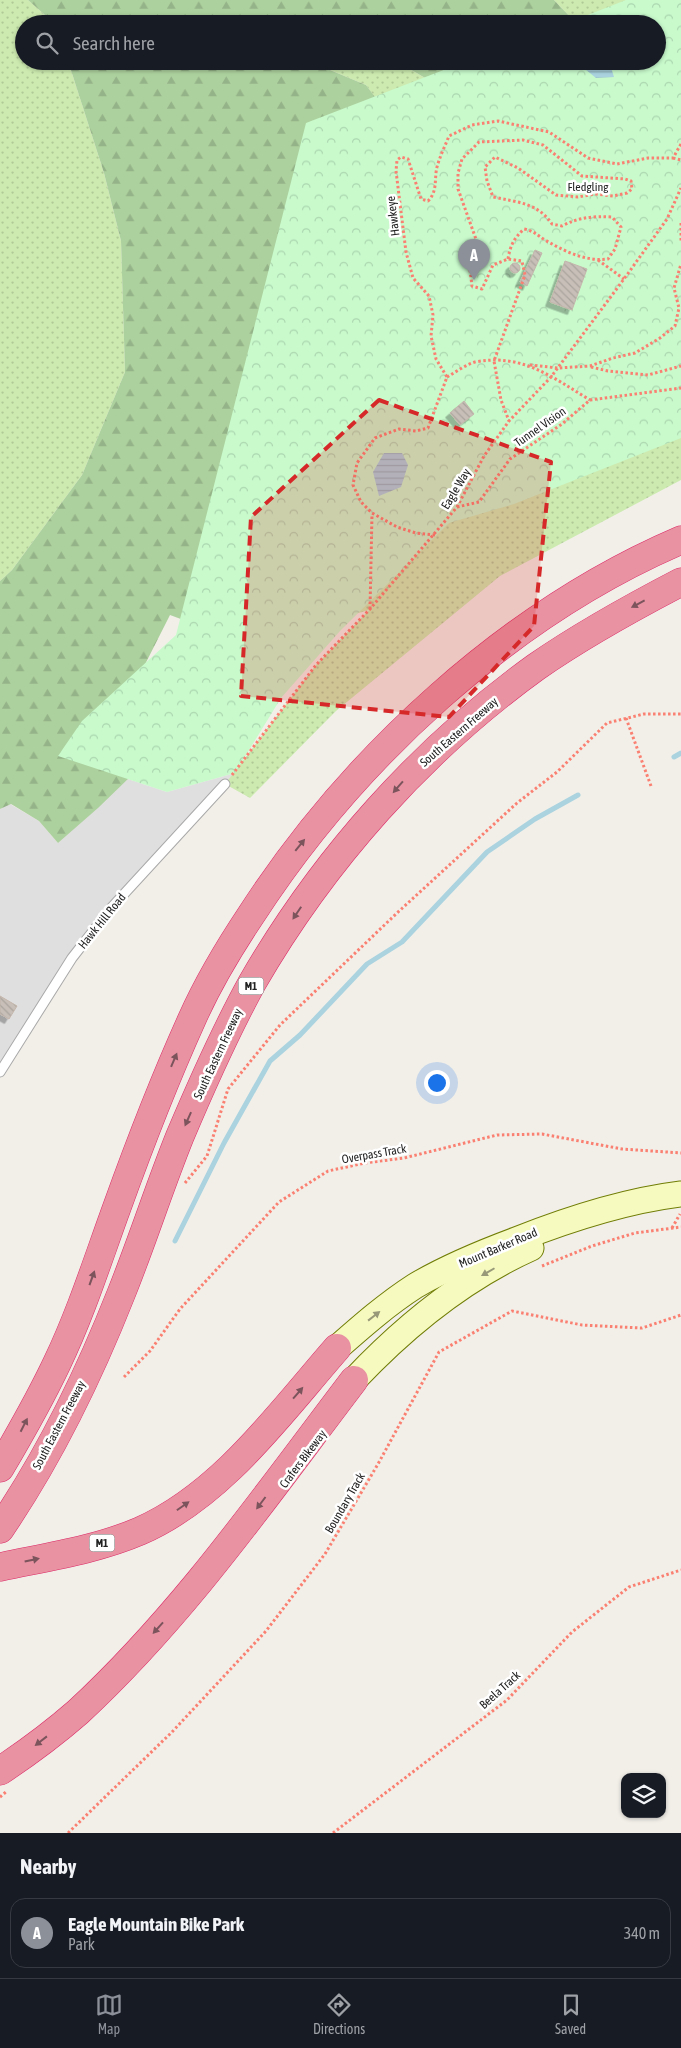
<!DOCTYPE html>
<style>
body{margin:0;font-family:"Asap Condensed",sans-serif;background:#242831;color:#f1f3f6}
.controls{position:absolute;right:15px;bottom:15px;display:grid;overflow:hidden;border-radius:10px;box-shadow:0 1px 4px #0004}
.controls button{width:45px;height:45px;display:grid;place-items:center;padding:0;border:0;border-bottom:1px solid #363941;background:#171b24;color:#f1f3f6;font:25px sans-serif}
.you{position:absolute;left:436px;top:1082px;width:18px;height:18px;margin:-12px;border:4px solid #fff;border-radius:50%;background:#1a73e8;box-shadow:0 0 0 8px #1a73e833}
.badge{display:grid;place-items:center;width:32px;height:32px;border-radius:50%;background:#8c9099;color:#fff;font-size:16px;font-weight:700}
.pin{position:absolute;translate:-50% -41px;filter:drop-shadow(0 1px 2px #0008)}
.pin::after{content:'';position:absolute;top:26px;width:18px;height:15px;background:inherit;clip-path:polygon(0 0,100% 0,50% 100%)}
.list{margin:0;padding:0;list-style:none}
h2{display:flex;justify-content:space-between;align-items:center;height:65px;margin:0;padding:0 20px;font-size:21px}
h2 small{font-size:16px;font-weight:400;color:#9ea1a6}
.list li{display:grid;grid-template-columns:32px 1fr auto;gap:15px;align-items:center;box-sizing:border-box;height:70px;margin:0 10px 10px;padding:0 10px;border:1px solid #363941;border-radius:15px}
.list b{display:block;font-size:19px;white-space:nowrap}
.list p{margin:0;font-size:16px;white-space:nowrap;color:#9ea1a6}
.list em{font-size:16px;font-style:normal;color:#9ea1a6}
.icon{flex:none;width:28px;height:28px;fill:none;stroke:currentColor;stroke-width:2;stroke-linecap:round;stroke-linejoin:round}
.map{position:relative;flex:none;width:681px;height:1833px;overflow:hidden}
.search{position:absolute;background:#171b24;box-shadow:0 1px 4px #0004;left:15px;right:15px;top:15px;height:55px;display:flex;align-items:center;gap:12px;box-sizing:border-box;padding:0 18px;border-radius:28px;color:#9ea1a6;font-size:19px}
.sheet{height:145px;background:#171b24}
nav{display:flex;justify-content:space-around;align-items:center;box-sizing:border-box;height:70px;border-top:1px solid #363941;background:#171b24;font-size:14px;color:#9ea1a6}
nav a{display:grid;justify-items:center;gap:2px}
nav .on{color:#8c9099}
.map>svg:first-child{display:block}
.residential{fill:#e0dfdf}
.grass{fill:url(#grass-dots)}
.forest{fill:url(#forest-firs)}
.park{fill:url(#park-crowns)}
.water{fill:url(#water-rules)}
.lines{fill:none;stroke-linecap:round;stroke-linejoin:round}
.stream{stroke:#aad3df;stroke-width:5}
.building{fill:url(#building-back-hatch);stroke:#c4b6ab;filter:url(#shadow)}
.service-casing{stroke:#a9a9a9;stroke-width:11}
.secondary-casing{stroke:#707d05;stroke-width:27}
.motorway-casing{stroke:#dc2a67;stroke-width:29}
.path{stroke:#fa8072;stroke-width:3;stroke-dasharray:2.5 2.5;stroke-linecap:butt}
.service{stroke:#fff;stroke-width:9}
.secondary{stroke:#f7fabf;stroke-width:25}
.motorway{stroke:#e892a2;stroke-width:28}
.oneway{fill:#7b545c}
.oneway2{fill:#979978}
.marked{fill:#d62828;fill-opacity:0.2;stroke:#d62828;stroke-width:4;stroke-dasharray:10 6;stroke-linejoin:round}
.labels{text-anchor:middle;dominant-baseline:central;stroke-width:5;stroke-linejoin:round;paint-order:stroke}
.shield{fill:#fff;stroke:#646464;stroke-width:1}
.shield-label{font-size:11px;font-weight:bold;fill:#222}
.street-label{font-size:12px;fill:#222;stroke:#fff}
</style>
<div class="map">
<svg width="681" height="1833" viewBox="0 0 681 1833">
<defs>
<pattern id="grass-dots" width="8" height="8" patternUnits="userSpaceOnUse" patternTransform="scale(1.25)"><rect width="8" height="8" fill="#cdebb0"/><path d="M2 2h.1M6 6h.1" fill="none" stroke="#b0c997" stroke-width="1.8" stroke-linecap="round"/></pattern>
<pattern id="forest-firs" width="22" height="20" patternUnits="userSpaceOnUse" patternTransform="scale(1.25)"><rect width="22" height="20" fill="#add19e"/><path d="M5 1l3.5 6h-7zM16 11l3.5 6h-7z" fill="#95b388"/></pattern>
<pattern id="park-crowns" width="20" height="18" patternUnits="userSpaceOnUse" patternTransform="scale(1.25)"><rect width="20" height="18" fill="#c8facc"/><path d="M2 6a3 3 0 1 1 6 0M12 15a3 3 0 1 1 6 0" fill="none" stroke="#acd6af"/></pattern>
<pattern id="water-rules" width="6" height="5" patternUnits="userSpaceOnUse" patternTransform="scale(1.25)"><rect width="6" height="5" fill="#aad3df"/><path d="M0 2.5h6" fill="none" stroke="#92b5bf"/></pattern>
<pattern id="building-back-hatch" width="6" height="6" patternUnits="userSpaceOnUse" patternTransform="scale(1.25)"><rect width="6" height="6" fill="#c7bfb8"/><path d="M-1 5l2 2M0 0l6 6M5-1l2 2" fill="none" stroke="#aba49e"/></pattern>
<filter id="shadow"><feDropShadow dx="-4.5" dy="4.5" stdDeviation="0" flood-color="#0004"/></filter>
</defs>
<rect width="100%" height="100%" fill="#f2efe9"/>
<!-- residential -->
<path class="residential" d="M235,773L112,907L0,1072V809L10,804L39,821L58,843L128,779L167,792Z"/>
<!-- grass -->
<g class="grass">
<path d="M0,0H28L55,24H24V61H68L104,173L121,241L125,372L82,475L12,570L0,581Z"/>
<path d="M554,0H681V480L500,576L336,711L250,798L225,784L316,665L369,610L338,619L437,182L366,85L330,70L328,61H396L444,89L657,61V24L576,23Z"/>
</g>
<!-- forest -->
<g class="forest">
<path d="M28,0H554L576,23L55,24Z"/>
<path d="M68,61H328L330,70L366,85L384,109L245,643L170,615L124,706L128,779L98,808L58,843L39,821L11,804L0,809V581L12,570L82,475L125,372L121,241L104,173Z"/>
<path d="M396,61H570L444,89Z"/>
</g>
<!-- park -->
<path class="park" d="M626,0H681V438L514,504L449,523L340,631L281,698L235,773L167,792L58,756L82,721L176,635L306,123L467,61H657V24H565Z"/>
<!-- water -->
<g class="water">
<path d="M575,61H609L614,77L596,78Z"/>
<path d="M384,453H402L408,465L401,487L379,496L373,472Z"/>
</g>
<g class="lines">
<!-- stream -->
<g class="stream">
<path d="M674,757L681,753"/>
<path d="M175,1241L224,1143L270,1061L300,1035L367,964L402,942L487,852L535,819L578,795"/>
</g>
</g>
<!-- building -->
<g class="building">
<path d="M535,250L542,253L527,286L520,282Z"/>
<path d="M565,261L587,269L572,310L550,302Z"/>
<circle cx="515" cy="268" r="5"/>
<path d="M464,401L474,414L460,425L450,413Z"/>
<path d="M0,996L17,1006L9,1019L0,1014Z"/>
</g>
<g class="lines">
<!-- service casing -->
<g class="service-casing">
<path id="service" d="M0,1072L72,958L112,907L225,784"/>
</g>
<!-- secondary casing -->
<g class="secondary-casing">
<g id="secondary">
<path d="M337,1348C362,1326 387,1304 415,1286C447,1267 481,1253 516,1240C569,1219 624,1201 681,1194"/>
<path d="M354,1380C405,1326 462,1279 531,1248"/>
</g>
</g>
<!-- motorway casing -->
<g class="motorway-casing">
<g id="motorway">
<path d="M0,1468C20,1434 40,1399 57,1363C81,1313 98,1259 117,1207C140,1143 164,1081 192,1019C208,983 229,948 251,915C352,759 508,614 681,540"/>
<path d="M0,1529C49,1457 89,1375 121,1294C142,1242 159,1188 180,1136C202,1084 225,1032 252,983C323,860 421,750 536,667C582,635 631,608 681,582"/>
<path d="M0,1567C47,1557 96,1550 140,1531C222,1495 280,1413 337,1348"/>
<path d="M0,1771C27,1753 54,1733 78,1712C184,1614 267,1494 354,1380"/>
</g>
</g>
<!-- path -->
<g class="path">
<path d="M673,158L681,160"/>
<path d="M681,223V243"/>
<path d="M508,259C510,246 514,238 524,229C534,231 537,235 545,240C564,251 586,262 608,259L615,249L621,227L612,217C593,216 579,217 562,226L552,224C538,203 517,202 493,197L487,181L485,167L495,157L518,168L556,195L578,197L595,194L613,196L627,193L632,189L631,181L625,179L582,176L543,145L523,140L479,142L462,159L458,173V189L477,242L470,270L472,286L482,289L493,265L508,259L522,261L525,275L494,361L501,400L509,421"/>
<path d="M598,260L624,279"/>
<path d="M530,365L558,368L590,366L613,358L635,353L660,338L675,326L679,308L674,288L681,264"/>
<path d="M591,367L608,371L648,375L681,366"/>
<path d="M447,377C456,372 465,365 475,362C522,353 552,377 590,400"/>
<path d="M457,507L479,502L510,459L562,424L590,400L681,388"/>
<path d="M435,535L416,533L397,527L372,513L361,502L353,485L357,463L375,438L399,429L416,431L428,428L447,377L436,359L431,336L433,315L429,296L413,278L406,252L396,171L397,160L401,157L408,159L421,199L428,201C438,191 434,179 437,167C440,156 445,146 449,136L472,125L498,121L549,132L588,158L617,164L648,158H673L681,144"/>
<path d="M370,609L372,514"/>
<path d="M626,718L651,786"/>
<path d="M232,775L316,665L370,609L457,507L484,456L509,421L551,377L624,279L667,219L681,188"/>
<path d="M185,1183L207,1156L228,1089L280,1025L397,913L517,803L557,772L607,723L644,714H681"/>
<path d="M672,1228L680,1214"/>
<path d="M542,1266L592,1246L635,1233L681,1227"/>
<path d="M124,1377L150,1351L180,1309L279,1202L328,1171L365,1163L404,1158L497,1135L542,1134L622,1149L681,1153"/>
<path d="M0,1797L7,1791"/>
<path d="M68,1833L172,1732L266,1631L325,1554L378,1464L439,1352L512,1311L582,1325L642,1328L681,1315"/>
<path d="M333,1833L507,1700L572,1632L629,1587L681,1570"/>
</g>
<!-- service -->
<use href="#service" class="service"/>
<!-- secondary -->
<use href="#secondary" class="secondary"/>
<!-- motorway -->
<use href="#motorway" class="motorway"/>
</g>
<!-- one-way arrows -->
<defs><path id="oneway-solid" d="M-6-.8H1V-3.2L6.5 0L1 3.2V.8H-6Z" transform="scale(1.25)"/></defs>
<g class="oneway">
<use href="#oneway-solid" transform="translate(638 604) rotate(152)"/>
<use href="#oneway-solid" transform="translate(398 787) rotate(131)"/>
<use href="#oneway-solid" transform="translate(300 845) rotate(-51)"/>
<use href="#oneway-solid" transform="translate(297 913) rotate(124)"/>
<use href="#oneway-solid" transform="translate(174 1060) rotate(-67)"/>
<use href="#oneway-solid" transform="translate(188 1119) rotate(114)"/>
<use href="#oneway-solid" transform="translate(92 1278) rotate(-70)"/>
<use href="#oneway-solid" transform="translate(298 1393) rotate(-49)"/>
<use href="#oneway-solid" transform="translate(24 1425) rotate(-63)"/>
<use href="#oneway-solid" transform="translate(261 1503) rotate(127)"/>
<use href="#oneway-solid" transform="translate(183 1506) rotate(-35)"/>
<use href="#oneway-solid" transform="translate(32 1560) rotate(-12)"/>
<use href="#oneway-solid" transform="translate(158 1628) rotate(132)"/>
<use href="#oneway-solid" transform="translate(41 1741) rotate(142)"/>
</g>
<g class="oneway2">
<use href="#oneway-solid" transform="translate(488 1272) rotate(150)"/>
<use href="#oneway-solid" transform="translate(374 1316) rotate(-38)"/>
</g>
<!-- marked area -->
<path class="marked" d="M379,400L551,462L534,626L449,717L241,696L251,517Z"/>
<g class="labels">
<!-- shield labels -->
<g class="shield">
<rect x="238.5" y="977.5" width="25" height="17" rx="4"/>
<rect x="89.5" y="1534.5" width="25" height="17" rx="4"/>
</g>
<g class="shield-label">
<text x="251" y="986">M1</text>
<text x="102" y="1543">M1</text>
</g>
<!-- street labels -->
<g class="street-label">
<text x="588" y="187">Fledgling</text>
<text transform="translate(393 216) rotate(-97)">Hawkeye</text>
<text transform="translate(540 427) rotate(-35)">Tunnel Vision</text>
<text transform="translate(456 489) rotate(-59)">Eagle Way</text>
<text transform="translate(459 732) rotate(-41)">South Eastern Freeway</text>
<text transform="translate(102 921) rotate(-51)">Hawk Hill Road</text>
<text transform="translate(218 1054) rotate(-65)">South Eastern Freeway</text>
<text transform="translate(374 1154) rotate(-10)">Overpass Track</text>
<text transform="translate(498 1248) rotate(-23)">Mount Barker Road</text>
<text transform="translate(59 1425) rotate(-62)">South Eastern Freeway</text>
<text transform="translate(303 1459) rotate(-53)">Crafers Bikeway</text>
<text transform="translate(345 1503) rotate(-60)">Boundary Track</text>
<text transform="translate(500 1690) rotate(-42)">Beela Track</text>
</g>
</g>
</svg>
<div class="controls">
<button><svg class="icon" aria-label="layers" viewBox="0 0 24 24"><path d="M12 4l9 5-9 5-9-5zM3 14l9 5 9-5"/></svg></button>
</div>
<div class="you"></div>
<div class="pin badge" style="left:474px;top:280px">A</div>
<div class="search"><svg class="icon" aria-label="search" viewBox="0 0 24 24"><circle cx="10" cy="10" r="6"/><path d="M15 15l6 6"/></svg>Search here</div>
</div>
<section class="sheet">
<h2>Nearby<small></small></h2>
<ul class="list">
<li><span class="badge">A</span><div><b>Eagle Mountain Bike Park</b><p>Park</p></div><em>340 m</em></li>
</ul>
</section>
<nav>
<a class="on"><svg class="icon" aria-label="map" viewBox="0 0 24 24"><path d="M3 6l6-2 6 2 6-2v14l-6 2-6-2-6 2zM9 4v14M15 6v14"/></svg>Map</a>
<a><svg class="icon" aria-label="directions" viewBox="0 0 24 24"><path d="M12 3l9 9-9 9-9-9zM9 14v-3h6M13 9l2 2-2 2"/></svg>Directions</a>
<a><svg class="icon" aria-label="saved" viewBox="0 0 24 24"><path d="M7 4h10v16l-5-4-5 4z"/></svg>Saved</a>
</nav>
